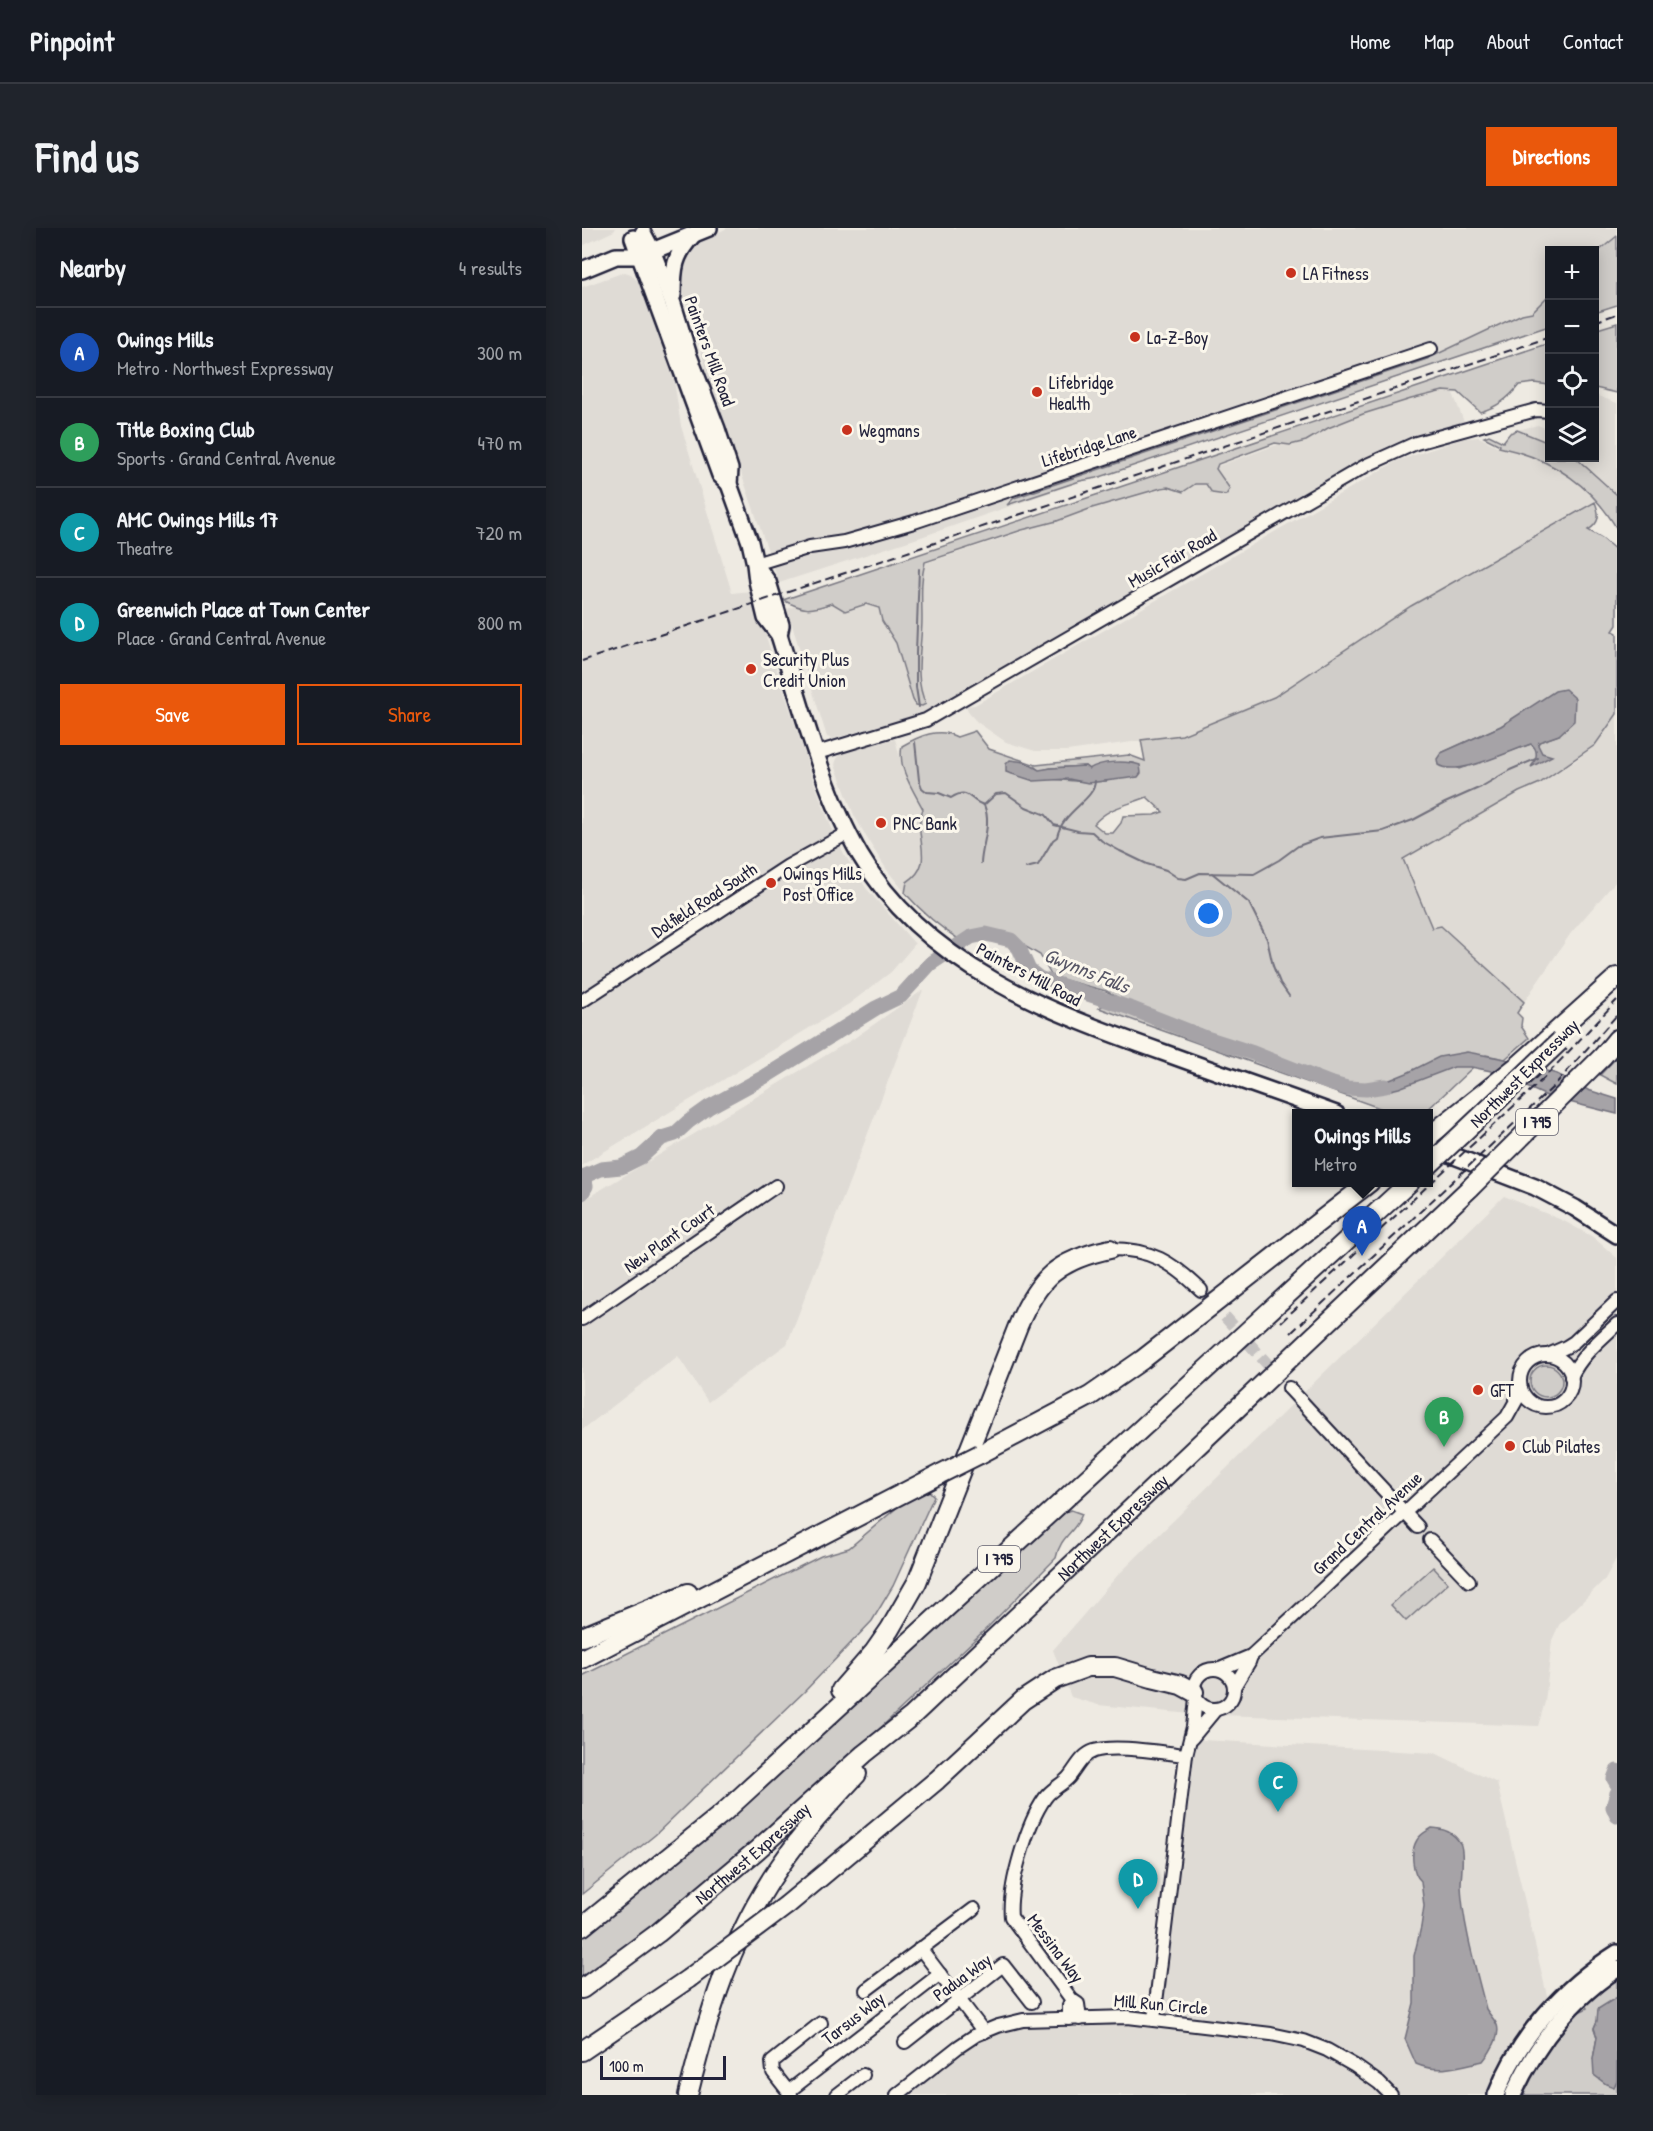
<!DOCTYPE html>
<meta charset="utf-8">
<style>
body{margin:0;font-family:"Patrick Hand",sans-serif;background:#20242c;color:#f1f3f6}
.controls{position:absolute;right:18px;top:18px;display:grid;overflow:hidden;border-radius:0px;box-shadow:0 3px 15px #0003}
.controls button{width:54px;height:54px;display:grid;place-items:center;padding:0;border:0;border-bottom:2px solid #363941;background:#171b24;color:#f1f3f6;font:30px sans-serif}
.scale{position:absolute;left:18px;bottom:15px;width:126px;box-sizing:border-box;padding-left:6px;border:3px solid #22223b;border-top:0;font-size:16px;line-height:21px;white-space:nowrap;color:#22223b;-webkit-text-stroke:4px #fbf7ec;paint-order:stroke}
.you{position:absolute;left:627px;top:686px;width:21px;height:21px;margin:-15px;border:4px solid #fff;border-radius:50%;background:#1a73e8;box-shadow:0 0 0 9px #1a73e833}
.badge{display:grid;place-items:center;width:39px;height:39px;border-radius:50%;background:#ea580c;color:#fff;font-size:20px;font-weight:700}
.pin{position:absolute;translate:-50% -50px;filter:drop-shadow(0 2px 3px #0008)}
.pin::after{content:'';position:absolute;top:32px;width:21px;height:18px;background:inherit;clip-path:polygon(0 0,100% 0,50% 100%)}
.popup{position:absolute;left:710px;top:881px;width:141px;height:78px;box-sizing:border-box;display:grid;place-content:center;border-radius:0px;background:#171b24;filter:drop-shadow(0 2px 4px #0005);font-size:20px;white-space:nowrap;color:#9ea1a6}
.popup b{font-size:22px;color:#f1f3f6}
.popup::after{content:'';position:absolute;left:50%;top:100%;margin-left:-12px;border:12px solid transparent;border-top-color:#171b24}
.list{margin:0;padding:0;list-style:none}
h2{display:flex;justify-content:space-between;align-items:center;height:78px;margin:0;padding:0 24px;font-size:26px}
h2 small{font-size:20px;font-weight:400;color:#9ea1a6}
.list li{display:grid;grid-template-columns:39px 1fr auto;gap:18px;align-items:center;box-sizing:border-box;height:90px;padding:0 24px;border-top:2px solid #363941}
.list b{display:block;font-size:22px;white-space:nowrap}
.list p{margin:0;font-size:20px;white-space:nowrap;color:#9ea1a6}
.list em{font-size:20px;font-style:normal;color:#9ea1a6}
.actions{display:flex;gap:12px;padding:18px 24px}
.actions a{flex:1;padding:14px 0;border:2px solid #ea580c;border-radius:0px;text-align:center;font-size:21px;color:#ea580c}
.actions .main{background:#ea580c;color:#fff}
.icon{flex:none;width:33px;height:33px;fill:none;stroke:currentColor;stroke-width:2;stroke-linecap:round;stroke-linejoin:round}
.map{position:relative;flex:none;width:1035px;height:1867px;overflow:hidden;border-radius:0px}
header{display:flex;align-items:center;gap:36px;box-sizing:border-box;height:84px;padding:0 30px;background:#171b24;border-bottom:2px solid #363941}
header strong{font-size:28px}
nav{display:flex;gap:33px;margin-inline-start:auto;font-size:21px}
.intro{display:flex;align-items:center;justify-content:space-between;box-sizing:border-box;height:144px;padding:0 36px}
h1{margin:0;font-size:42px}
.button{padding:15px 27px;border-radius:0px;background:#ea580c;color:#fff;font-size:21px;font-weight:700}
main{display:flex;gap:36px;padding:0 36px}
aside{flex:1;background:#171b24;border-radius:0px;box-shadow:0 3px 15px #0003}
.map>svg:first-child{display:block}
.built{fill:#dfdbd5}
.green{fill:#d0cdc9;stroke:#797882;stroke-width:1.5;fill-rule:evenodd}
.water{fill:#a6a3a7;stroke:#716f7c;stroke-width:1.5}
.lines{fill:none;stroke-linecap:round;stroke-linejoin:round}
.stream{stroke:#716f7c;stroke-width:2}
.river{stroke:#a6a3a7;stroke-width:15}
.minor-tunnel{stroke:#c5c2c1;stroke-width:12;stroke-dasharray:12 6;stroke-linecap:butt}
.minor-casing{stroke:#22223b;stroke-width:16}
.major-casing{stroke:#22223b;stroke-width:20}
.highway-casing{stroke:#22223b;stroke-width:22}
.minor{stroke:#fbf7ec;stroke-width:12}
.major{stroke:#fbf7ec;stroke-width:15}
.highway{stroke:#fbf7ec;stroke-width:18}
.rail{stroke:#22223b;stroke-width:2;stroke-dasharray:9 4.5;stroke-linecap:butt}
.highway-bridge-casing{stroke:#22223b;stroke-width:22;stroke-linecap:butt}
.highway-bridge{stroke:#fbf7ec;stroke-width:18}
.poi-dot{fill:#c8321e;stroke:#fbf7ec;stroke-width:2}
.labels{text-anchor:middle;dominant-baseline:central;stroke-width:6;stroke-linejoin:round;paint-order:stroke}
.shield{fill:#fbf7ec;stroke:#636270;stroke-width:1.5}
.shield-label{font-size:16px;font-weight:bold;fill:#22223b}
.poi-label{font-size:18px;fill:#22223b;stroke:#fbf7ec;text-anchor:start}
.street-label{font-size:18px;fill:#22223b;stroke:#fbf7ec}
.water-label{font-size:20px;font-style:italic;fill:#575666;stroke:#fbf7ec}
</style>
<header>
<strong>Pinpoint</strong>
<nav><a>Home</a><a>Map</a><a>About</a><a>Contact</a></nav>
</header>
<div class="intro"><h1>Find us</h1><a class="button">Directions</a></div>
<main>
<aside>
<h2>Nearby<small>4 results</small></h2>
<ul class="list">
<li><span class="badge" style="background:#1a4fb4">A</span><div><b>Owings Mills</b><p>Metro · Northwest Expressway</p></div><em>300 m</em></li>
<li><span class="badge" style="background:#2e9e5b">B</span><div><b>Title Boxing Club</b><p>Sports · Grand Central Avenue</p></div><em>470 m</em></li>
<li><span class="badge" style="background:#0f9aa8">C</span><div><b>AMC Owings Mills 17</b><p>Theatre</p></div><em>720 m</em></li>
<li><span class="badge" style="background:#0f9aa8">D</span><div><b>Greenwich Place at Town Center</b><p>Place · Grand Central Avenue</p></div><em>800 m</em></li>
</ul>
<div class="actions"><a class="main">Save</a><a>Share</a></div>
</aside>
<div class="map">
<svg width="1035" height="1867" viewBox="0 0 1035 1867">
<rect width="100%" height="100%" fill="#eeeae2"/>
<filter id="ink" filterUnits="userSpaceOnUse"><feTurbulence type="fractalNoise" baseFrequency=".0167" numOctaves="2"/><feDisplacementMap in="SourceGraphic" scale="12" xChannelSelector="R" yChannelSelector="G"/><feConvolveMatrix kernelMatrix="1 2 1 2 8 2 1 2 1" color-interpolation-filters="sRGB"/></filter>
<g filter="url(#ink)">
<!-- built -->
<g class="built">
<path d="M0,0H34L32,3L0,18Z"/>
<path d="M145,0H1035V13L1013,33L1012,22H968L967,72L929,105L342,308L197,355L124,143L114,102L98,57L97,44L101,32L109,19Z"/>
<path d="M43,44L49,46L62,60L82,111L90,139L99,198L150,365L169,363L232,554L248,596L262,626L284,660L333,716L309,744L267,776L0,937V59Z"/>
<path d="M867,155L882,194L833,207L804,219L341,485L251,511L245,509L205,381L611,247Z"/>
<path d="M1013,167L1035,175V267L994,230H1012Z"/>
<path d="M956,197L967,202V215L935,202Z"/>
<path d="M897,209L917,219L959,231L978,242L995,253L1014,273L829,378L692,469L600,507L485,523H453L424,514L395,494L387,485L384,478L393,477L815,233L883,210Z"/>
<path d="M1035,486V652L989,705L942,774L860,698L850,700L821,631L937,564L958,555L993,533L1013,517Z"/>
<path d="M313,511L321,541L382,647L326,668L305,642L289,617L272,587L253,537L254,533L258,525Z"/>
<path d="M341,762L205,1116L126,1174L96,1128L0,1202V973L271,811Z"/>
<path d="M922,968L982,993L1011,1009L1035,1030V1329L1023,1351L977,1397L970,1412L963,1474L956,1498L609,1486L516,1477L489,1469L471,1422L535,1348Z"/>
<path d="M602,1511L853,1525L915,1555L967,1776L911,1867H305L372,1815L412,1793L424,1789L441,1787L567,1783L571,1774Z"/>
</g>
<!-- green -->
<g class="green">
<path d="M1035,8V77L1013,84V26Z"/>
<path d="M967,67V98L515,250L498,253L425,277L432,270L845,131L940,86L950,84Z"/>
<path d="M1035,95V165L1013,160L1012,102Z"/>
<path d="M967,115V157L952,155L937,157C926,171 915,179 898,184L876,164L861,163L829,171L781,186L746,200L724,213L708,217L693,215L636,236L634,241L648,261L644,267L630,265L624,256H613L601,264L586,259L579,260L510,280L475,293L440,302L343,334C338,354 340,371 340,391C340,419 331,450 344,476L340,478L334,477L331,472L314,415L300,393L297,380L284,376L263,383L250,375C228,383 222,383 201,372Z"/>
<path d="M935,202L967,215L968,230H994L1035,267V301C1009,256 968,230 917,219L918,217L902,209L907,207L921,214L928,205Z"/>
<path d="M1013,274C1018,287 1018,295 1006,302L1020,310L1035,323V397L1031,403L1035,405V486L1013,517L958,555L937,564L821,631L850,700L859,698L942,774L935,785L940,790L939,798L947,810L923,831L904,827L842,885L806,883L517,780L535,769L524,763L479,751L469,747L458,727L418,704L407,701L378,712C357,699 339,683 323,665L325,654C356,634 329,608 341,581C331,562 315,539 320,518C337,508 357,499 375,509L393,503L407,521L454,537L547,527L563,533L559,512L600,507L692,469L829,378ZM937,487L977,507L957,514L954,521L949,516L877,541L859,525L919,498ZM526,535H551C544,540 536,549 528,552C511,557 443,549 424,544L453,539L457,543L469,540L503,538L507,541ZM565,569L581,584L572,587L541,588L539,595L531,605H523L512,596C526,579 546,577 565,569Z"/>
<path d="M1035,829V856L1018,847Z"/>
<circle cx="964" cy="1153" r="16"/>
<path d="M346,1262L352,1268L311,1358L290,1393L223,1463L73,1607L0,1666V1448L239,1328L267,1320L324,1272Z"/>
<path d="M489,1282L500,1286C494,1304 478,1308 474,1330L406,1399L245,1550L70,1702L0,1753V1706L479,1285Z"/>
<path d="M851,1339L866,1355L824,1393L809,1377Z"/>
<path d="M1035,1751V1810L1015,1793L1012,1800L1015,1809L1011,1831L1035,1825V1867H941C951,1843 969,1806 988,1789C993,1785 1000,1783 1005,1780L1003,1777Z"/>
</g>
<!-- water -->
<g class="water">
<path d="M983,461L993,470L992,493L977,507L957,514L956,517L960,525L970,528L949,539C954,532 958,523 949,516C927,523 876,549 856,537L855,531L859,525L919,498L973,463Z"/>
<path d="M428,532L443,534L457,542L469,540L503,538L507,541C519,533 544,532 558,537L559,545L556,549L506,555L487,551L452,553L424,544V536Z"/>
<path d="M885,824L923,831L975,846L1006,862L1035,871V886L967,869L909,843L889,839H872L817,860L792,866L784,861L790,856L803,854L825,845L857,829Z"/>
<path d="M850,1600C862,1601 871,1604 878,1615C883,1624 879,1646 879,1657C880,1694 895,1745 904,1781C907,1786 913,1792 915,1797C919,1808 908,1825 901,1833C878,1838 857,1846 834,1836L823,1811L832,1775V1728L839,1699L842,1678L839,1653C830,1645 828,1623 835,1612C838,1606 845,1603 850,1600Z"/>
<path d="M1035,1769V1852L1032,1859L1024,1856L1012,1847L1011,1831L1015,1809L1012,1800L1015,1793L1016,1781Z"/>
</g>
<g class="lines">
<!-- stream -->
<g class="stream">
<path d="M337,341L334,425V459L337,479"/>
<path d="M333,514L337,552L340,560L345,564L357,565L369,570C388,558 387,574 402,577L414,566L424,565L444,579L464,587L472,597L496,603L510,604L520,613L538,623L565,636L584,642L596,650L604,651L618,645L672,646L697,632L716,618L738,610L801,603L831,592L863,575L899,559L928,542L956,530"/>
<path d="M399,635C400,616 410,596 402,577"/>
<path d="M444,640L456,637L471,612L475,609C480,583 513,572 513,553"/>
<path d="M630,645L667,675L685,711L691,738L698,755L707,768"/>
</g>
<!-- river -->
<g class="river">
<path d="M0,965L4,958L2,952L3,948L19,941L39,939L59,929L80,910L93,906L106,894L127,879L184,848L294,780L319,768L348,736L389,709L404,706L429,712L437,720L447,742L457,750L548,780L624,810L671,825L747,855L765,860L784,861L803,858"/>
<path d="M1035,1543L1032,1551L1035,1556"/>
<path d="M1035,1565L1031,1579L1035,1588"/>
</g>
<!-- minor-tunnel -->
<path class="minor-tunnel" d="M619,1062L707,1160"/>
<!-- minor casing -->
<g class="minor-casing">
<g id="minor">
<path d="M173,336L228,319L262,314L332,294L849,121"/>
<path d="M235,525L344,492L785,237L834,215L954,182L968,183"/>
<path d="M0,773L206,638L266,605"/>
<path d="M528,1021C569,1021 590,1034 619,1062"/>
<path d="M0,1091L194,958"/>
<path d="M966,1127L984,1119L992,1114L1035,1073"/>
<circle cx="964" cy="1153" r="26"/>
<path d="M989,1149C999,1127 1018,1112 1035,1096"/>
<path d="M707,1160L836,1299"/>
<path d="M848,1312L887,1353"/>
<circle cx="632" cy="1461" r="20"/>
<path d="M638,1441L669,1428L925,1189L935,1171L938,1156"/>
<path d="M652,1459L667,1434L669,1428"/>
<path d="M610,1510L634,1481"/>
<path d="M338,1720L402,1804"/>
<path d="M284,1762L392,1681"/>
<path d="M490,1772L429,1689C426,1659 445,1595 463,1570C469,1561 480,1557 487,1549C495,1539 500,1527 512,1523C533,1516 581,1525 604,1527"/>
<path d="M487,1791V1777L490,1772L496,1776L498,1791"/>
<path d="M572,1791L604,1527L611,1499L614,1470"/>
<path d="M323,1814L421,1737L450,1774"/>
<path d="M207,1863L358,1746"/>
<path d="M209,1867L191,1844L190,1834L239,1795"/>
<path d="M255,1867L281,1847"/>
<path d="M315,1867L376,1819L394,1807L416,1798L441,1792L546,1789L689,1806L722,1813L745,1822L773,1838L797,1855L809,1867"/>
</g>
</g>
<!-- major casing -->
<g class="major-casing">
<g id="major">
<path d="M61,5L70,22L91,76L107,128L135,201L148,241L147,256L168,314L173,336L175,353L184,390L197,407C220,480 240,561 278,627C343,738 469,785 583,825C640,846 697,865 754,886"/>
<path d="M51,10L138,247L147,256"/>
<path d="M0,42L34,28H58L127,0"/>
<path d="M91,67C91,41 92,27 111,7"/>
<path d="M176,340L186,354L199,397L197,407"/>
<path d="M846,918L953,959L993,980L1035,1007"/>
<path d="M914,1867C937,1808 981,1759 1035,1725"/>
<path d="M931,1867C954,1817 988,1772 1035,1741"/>
</g>
</g>
<!-- highway casing -->
<g class="highway-casing">
<g id="highway">
<path d="M1021,828L1035,811"/>
<path d="M846,909L939,835L1035,749"/>
<path d="M398,1226L508,1168L560,1132L788,954"/>
<path d="M0,1409L106,1365"/>
<path d="M0,1431L358,1246"/>
<path d="M259,1462L292,1424L308,1401L335,1354L436,1098C456,1050 476,1032 528,1021"/>
<path d="M205,1677L355,1552L441,1472L473,1451L506,1439H533L570,1450L599,1457L612,1464"/>
<path d="M0,1699L141,1585L828,954"/>
<path id="s1" d="M0,1761L76,1705L175,1622L282,1526L330,1488L888,960"/>
<path d="M0,1823L106,1751"/>
<path d="M106,1867C126,1786 150,1707 198,1638C221,1604 248,1575 275,1546"/>
</g>
</g>
<!-- minor -->
<use href="#minor" class="minor"/>
<!-- major -->
<use href="#major" class="major"/>
<!-- highway -->
<use href="#highway" class="highway"/>
<!-- rail -->
<g class="rail">
<path d="M1012,94L1035,86"/>
<path d="M0,433L968,109"/>
<path d="M699,1094L961,851L1035,772"/>
<path d="M709,1105L971,859L1035,787"/>
</g>
<!-- highway-bridge casing -->
<g class="highway-bridge-casing">
<g id="highway-bridge">
<path d="M846,938L978,813"/>
<path d="M888,960L1021,828"/>
<path d="M358,1246L398,1226"/>
<path d="M106,1751L205,1677"/>
</g>
</g>
<!-- highway-bridge -->
<use href="#highway-bridge" class="highway-bridge"/>
</g>
</g>
<!-- markers -->
<g class="poi-dot">
<circle cx="709" cy="45" r="6"/>
<circle cx="553" cy="109" r="6"/>
<circle cx="455" cy="164" r="6"/>
<circle cx="265" cy="202" r="6"/>
<circle cx="169" cy="441" r="6"/>
<circle cx="299" cy="595" r="6"/>
<circle cx="189" cy="655" r="6"/>
<circle cx="896" cy="1162" r="6"/>
<circle cx="928" cy="1218" r="6"/>
</g>
<g class="labels">
<!-- shield labels -->
<g class="shield">
<rect x="934" y="881" width="42" height="26" rx="4.5"/>
<rect x="396" y="1318" width="42" height="26" rx="4.5"/>
</g>
<g class="shield-label">
<text x="955" y="894">I 795</text>
<text x="417" y="1331">I 795</text>
</g>
<!-- poi labels -->
<g class="poi-label">
<text x="721" y="45">LA Fitness</text>
<text x="565" y="109">La-Z-Boy</text>
<text x="467" y="154">Lifebridge<tspan x="467" dy="21">Health</tspan></text>
<text x="277" y="202">Wegmans</text>
<text x="181" y="431">Security Plus<tspan x="181" dy="21">Credit Union</tspan></text>
<text x="311" y="595">PNC Bank</text>
<text x="201" y="645">Owings Mills<tspan x="201" dy="21">Post Office</tspan></text>
<text x="908" y="1162">GFT</text>
<text x="940" y="1218">Club Pilates</text>
</g>
<!-- street labels -->
<g class="street-label">
<text transform="translate(128 123) rotate(70)">Painters Mill Road</text>
<text transform="translate(507 218) rotate(-18)">Lifebridge Lane</text>
<text transform="translate(590 330) rotate(-30)">Music Fair Road</text>
<text transform="translate(122 672) rotate(-33)">Dolfield Road South</text>
<text transform="translate(447 746) rotate(28)">Painters Mill Road</text>
<text transform="translate(942 845) rotate(-45)">Northwest Expressway</text>
<text transform="translate(87 1010) rotate(-35)">New Plant Court</text>
<text transform="translate(785 1295) rotate(-43)">Grand Central Avenue</text>
<text stroke="none"><textPath href="#s1" startOffset="704">Northwest Expressway</textPath></text>
<text stroke="none"><textPath href="#s1" startOffset="218">Northwest Expressway</textPath></text>
<text transform="translate(474 1720) rotate(53)">Messina Way</text>
<text transform="translate(380 1749) rotate(-36)">Padua Way</text>
<text transform="translate(579 1776) rotate(5)">Mill Run Circle</text>
<text transform="translate(271 1790) rotate(-38)">Tarsus Way</text>
</g>
<!-- water labels -->
<g class="water-label">
<text transform="translate(505 742) rotate(22)">Gwynns Falls</text>
</g>
</g>
</svg>
<div class="controls">
<button>+</button>
<button>−</button>
<button><svg class="icon" aria-label="locate" viewBox="0 0 24 24"><circle cx="12" cy="12" r="6"/><path d="M12 2v4M12 18v4M2 12h4M18 12h4"/></svg></button>
<button><svg class="icon" aria-label="layers" viewBox="0 0 24 24"><path d="M12 4l9 5-9 5-9-5zM3 14l9 5 9-5"/></svg></button>
</div>
<div class="scale">100 m</div>
<div class="you"></div>
<div class="pin badge" style="left:780px;top:1028px;background:#1a4fb4">A</div>
<div class="popup"><b>Owings Mills</b>Metro</div>
<div class="pin badge" style="left:862px;top:1219px;background:#2e9e5b">B</div>
<div class="pin badge" style="left:696px;top:1584px;background:#0f9aa8">C</div>
<div class="pin badge" style="left:556px;top:1681px;background:#0f9aa8">D</div>
</div>
</main>
